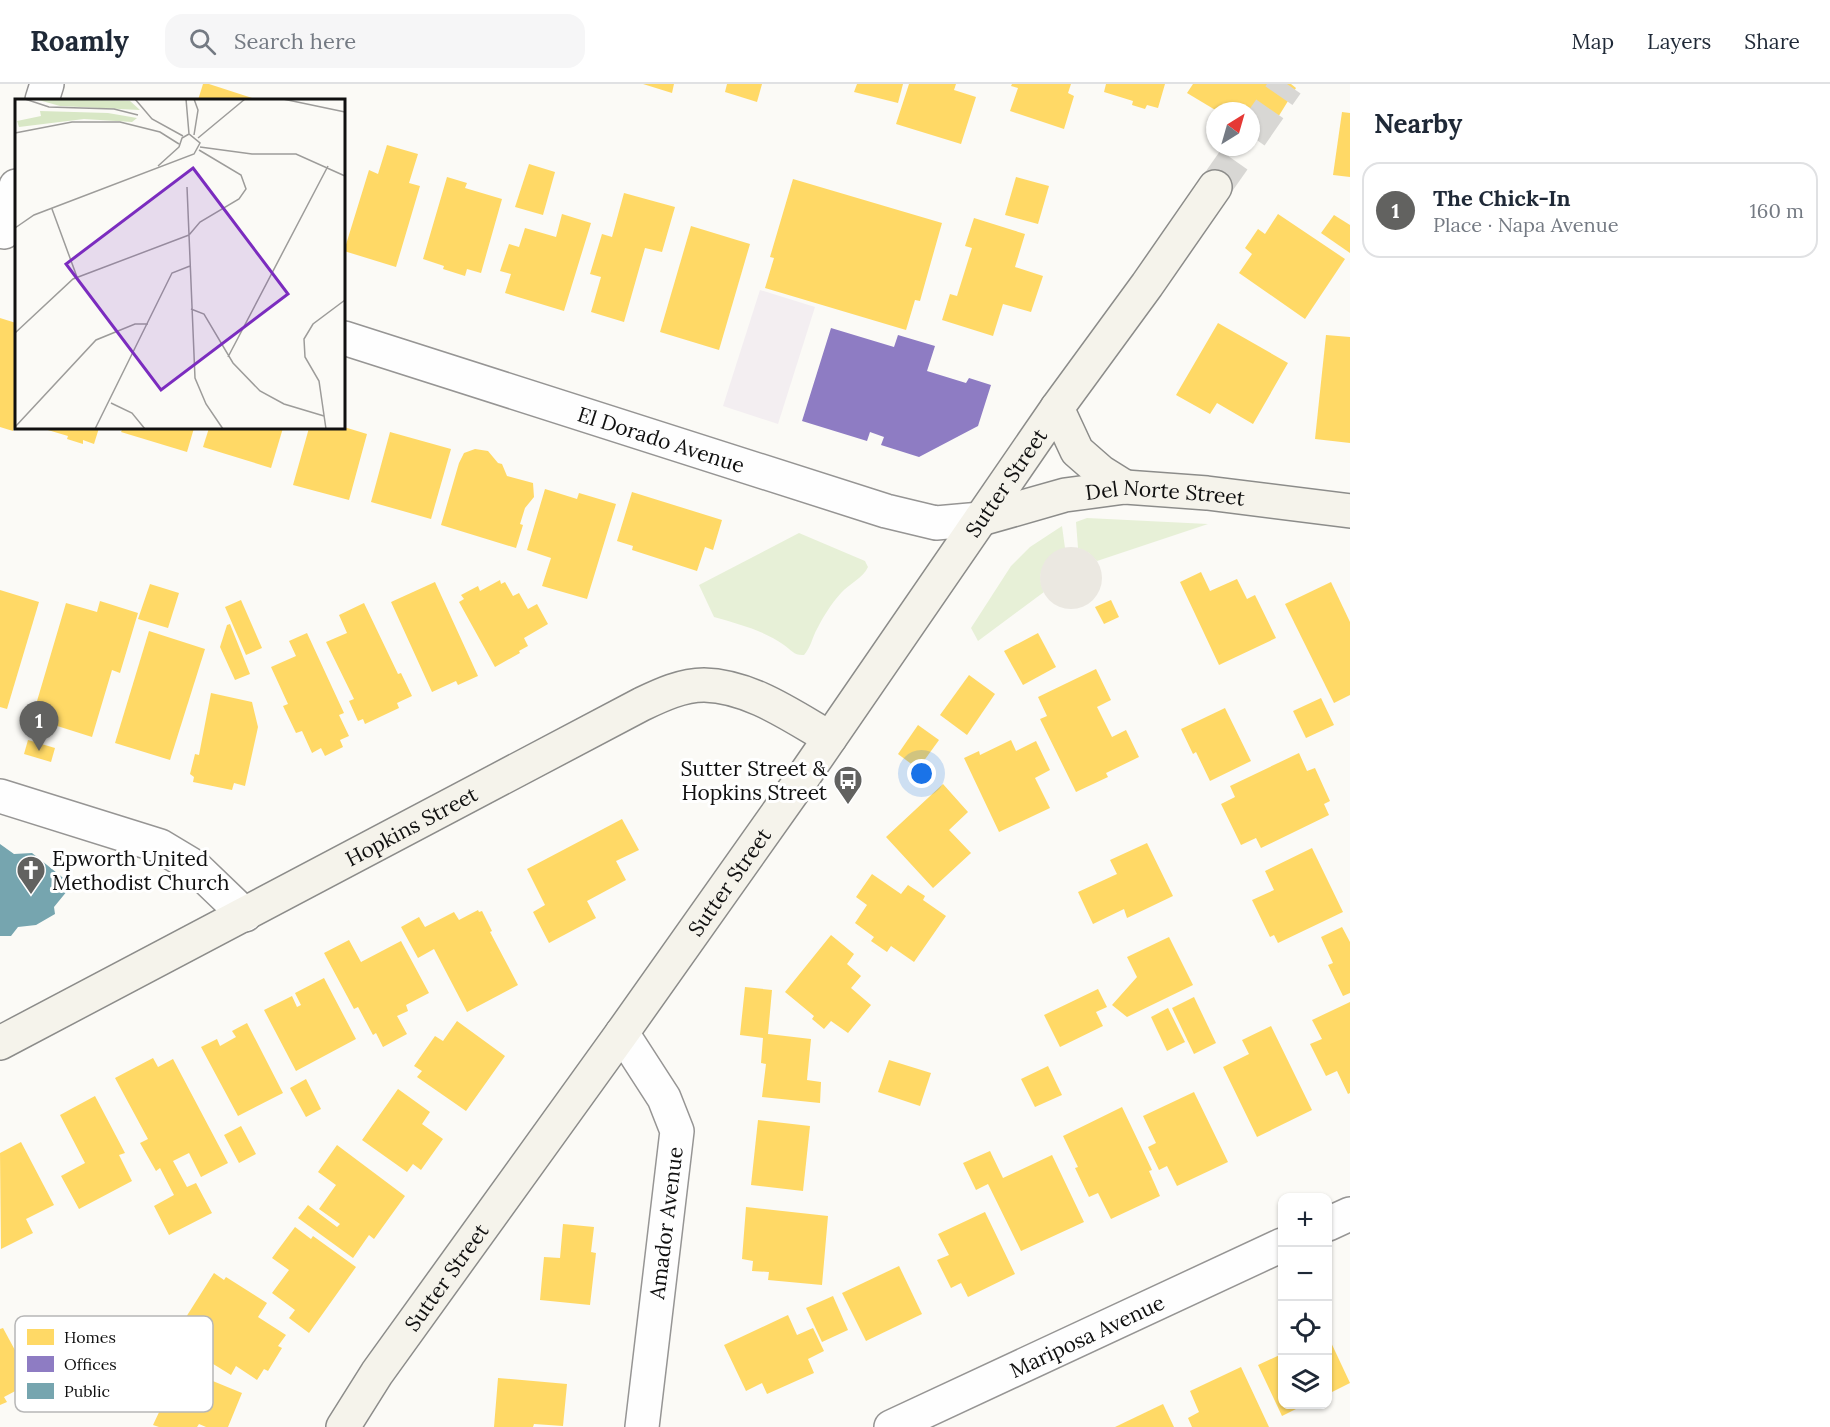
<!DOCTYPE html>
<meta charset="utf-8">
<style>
body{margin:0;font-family:Lora,serif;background:#f6f6f7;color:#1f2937}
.controls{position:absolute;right:18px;bottom:18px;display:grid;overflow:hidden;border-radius:12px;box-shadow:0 2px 4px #0004}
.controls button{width:54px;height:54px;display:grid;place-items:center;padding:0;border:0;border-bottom:2px solid #e0e1e3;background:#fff;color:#1f2937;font:30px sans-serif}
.compass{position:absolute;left:1206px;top:18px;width:54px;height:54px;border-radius:50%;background:#fff;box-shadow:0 2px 4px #0004;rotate:37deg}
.you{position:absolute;left:922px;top:690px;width:21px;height:21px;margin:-15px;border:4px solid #fff;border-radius:50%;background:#1a73e8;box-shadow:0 0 0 9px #1a73e833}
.badge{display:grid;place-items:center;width:39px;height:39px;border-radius:50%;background:#626260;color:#fff;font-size:20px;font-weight:700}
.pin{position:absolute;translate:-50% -50px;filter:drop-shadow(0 2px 3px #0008)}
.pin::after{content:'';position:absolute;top:32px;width:21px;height:18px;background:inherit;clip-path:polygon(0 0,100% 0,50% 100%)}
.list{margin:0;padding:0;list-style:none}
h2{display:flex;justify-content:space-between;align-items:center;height:78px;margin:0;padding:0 24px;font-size:26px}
h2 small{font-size:20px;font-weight:400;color:#747a83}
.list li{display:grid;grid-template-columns:39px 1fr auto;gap:18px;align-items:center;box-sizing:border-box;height:96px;margin:0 12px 12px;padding:0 12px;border:2px solid #e0e1e3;border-radius:18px}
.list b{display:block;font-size:22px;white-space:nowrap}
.list p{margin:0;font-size:20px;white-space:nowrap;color:#747a83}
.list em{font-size:20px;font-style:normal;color:#747a83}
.icon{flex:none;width:33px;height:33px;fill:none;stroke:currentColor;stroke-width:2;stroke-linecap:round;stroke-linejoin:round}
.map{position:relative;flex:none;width:1350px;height:1343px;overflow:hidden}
header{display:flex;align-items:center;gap:36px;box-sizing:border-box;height:84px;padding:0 30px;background:#fff;border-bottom:2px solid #e0e1e3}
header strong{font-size:28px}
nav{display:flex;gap:33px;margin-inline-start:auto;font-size:21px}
.search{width:420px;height:54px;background:#f6f6f7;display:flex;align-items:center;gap:15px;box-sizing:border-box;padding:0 21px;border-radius:18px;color:#747a83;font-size:22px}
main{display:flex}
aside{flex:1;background:#fff}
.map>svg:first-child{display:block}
.industrial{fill:#f3eef1}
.green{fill:#e7f0d7}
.plaza{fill:#ebe8e1}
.homes{fill:#ffd966}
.offices{fill:#8e7cc3}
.public{fill:#76a5af}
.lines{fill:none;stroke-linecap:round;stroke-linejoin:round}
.secondary-tunnel{stroke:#d8d7d4;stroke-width:33;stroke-dasharray:33 16;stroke-linecap:butt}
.street-casing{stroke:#969594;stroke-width:36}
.secondary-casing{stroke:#8c8c8a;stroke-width:36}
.street{stroke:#fefefe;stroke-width:33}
.secondary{stroke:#f5f3eb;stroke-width:33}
.labels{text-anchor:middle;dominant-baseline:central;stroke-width:6;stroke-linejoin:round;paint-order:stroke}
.street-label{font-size:21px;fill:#101010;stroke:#fff}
.poi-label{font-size:21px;fill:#101010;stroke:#fff;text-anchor:end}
.inset-road{fill:none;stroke:#9d9c9a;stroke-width:1.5}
.view{fill:#7b2cbf;fill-opacity:0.15;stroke:#7b2cbf;stroke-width:3}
.inset-edge{fill:none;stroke:#101010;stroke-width:3}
.key{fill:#fff;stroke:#b7b7b7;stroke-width:1.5}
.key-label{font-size:16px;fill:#101010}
</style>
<header>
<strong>Roamly</strong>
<div class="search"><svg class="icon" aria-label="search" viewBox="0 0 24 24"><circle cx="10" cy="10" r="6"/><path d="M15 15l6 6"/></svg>Search here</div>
<nav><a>Map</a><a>Layers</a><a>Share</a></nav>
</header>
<main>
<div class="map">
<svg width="1350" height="1343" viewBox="0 0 1350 1343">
<rect width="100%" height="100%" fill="#fbfaf6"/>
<!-- industrial -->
<path class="industrial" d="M760,206L815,223L778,340L723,322Z"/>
<!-- green -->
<g class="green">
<path d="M1087,434L1208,440L1097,477L1089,469L1078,464L1076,438Z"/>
<path d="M1062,442L1065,464C1045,471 1035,489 1044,508L978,557L971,544L1011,482L1030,463Z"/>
<path d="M799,449L865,477L868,483C863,494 849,500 841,509C831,520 823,533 817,545C812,554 811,563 804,571C795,572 791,566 784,561C763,546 738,540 714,533L699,501Z"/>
</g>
<!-- plaza -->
<circle class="plaza" cx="1071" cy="494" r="31"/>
<!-- homes -->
<g class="homes">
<path d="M203,0H209L258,16H198Z"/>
<path d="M643,0H674L672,9Z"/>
<path d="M727,0H762L757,18L725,8Z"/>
<path d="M857,0H903L898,19L854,8Z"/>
<path d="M909,0H956L954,6L976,13L961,60L896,40Z"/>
<path d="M1012,0H1071L1068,9L1074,12L1064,45L1010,27L1018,4L1011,2Z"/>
<path d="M1106,0H1165L1158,24L1147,21L1145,25L1132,21L1133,17L1104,8Z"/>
<path d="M1193,0H1291L1296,4L1264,56L1251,48V27H1217L1187,9Z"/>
<path d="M1342,28L1350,29V93L1333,91Z"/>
<path d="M387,61L418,70L409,99L420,102L396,183L344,167L369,86L378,90Z"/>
<path d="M529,80L555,88L543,131L515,123Z"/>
<path d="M447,93L467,99L465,104L502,115L481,189L467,185L465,192L443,185L444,182L423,175Z"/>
<path d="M1016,93L1049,102L1038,140L1005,131Z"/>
<path d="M793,95L942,139L920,217L915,216L906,246L765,204L774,174L770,173Z"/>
<path d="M624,109L675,123L662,168L645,164L624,238L591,228L601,193L590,190L602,150L612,153Z"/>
<path d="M562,130L591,139L564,227L505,209L511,190L500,187L509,160L519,163L525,144L556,153Z"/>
<path d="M1278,130L1345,175L1305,235L1239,189L1252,170L1245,164L1258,145L1265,150Z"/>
<path d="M1334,131L1350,141V169L1321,149Z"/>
<path d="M974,134L1025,150L1015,183L1043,192L1031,228L1003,220L993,252L942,236L950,210L957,212L972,164L965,162Z"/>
<path d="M691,142L750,160L719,266L660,248Z"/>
<path d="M0,234L16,239V335L13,347L0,343Z"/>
<path d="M1218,239L1288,279L1253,340L1217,319L1210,330L1176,311Z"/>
<path d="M1326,251L1350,253V359L1315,355Z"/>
<path d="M344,343L367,350L349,416L293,401L309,344L332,345Z"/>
<path d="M41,344H99L94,360L83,356V360L67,355L68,352Z"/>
<path d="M123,344H194L187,368L121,348Z"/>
<path d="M209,344H283L271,384L203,363Z"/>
<path d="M390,348L451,365L431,435L371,418Z"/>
<path d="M475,365L488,367L498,379L502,380L507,392L533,399L534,413L525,424L520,440L523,441L516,464L441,441L459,379L464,369Z"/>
<path d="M545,405L577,415L579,409L616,420L587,515L542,502L551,474L527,466Z"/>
<path d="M632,408L722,436L713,466L705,463L697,487L632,466L633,462L617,457Z"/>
<path d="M1201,488L1210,507L1237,495L1247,515L1255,511L1276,554L1219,581L1180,498Z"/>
<path d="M500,496L501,500L505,498L513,512L519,509L528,525L537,520L548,540L524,554L528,562L519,567L520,569L495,583L459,518L464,515L461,511L478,502L480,507Z"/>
<path d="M435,498L478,592L458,601L456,597L432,608L391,518Z"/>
<path d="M1331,498L1350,538V611L1334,619L1285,520Z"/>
<path d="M150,500L179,509L168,544L138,535Z"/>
<path d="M0,506L39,518L7,625L0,623Z"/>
<path d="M241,516L262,564L246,571L225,523Z"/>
<path d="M1111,516L1119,533L1104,540L1095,523Z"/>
<path d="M100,517L138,529L120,589L112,586L92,653L32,634L66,519L97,528Z"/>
<path d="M364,519L398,590L401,589L412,612L397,619L399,624L365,640L363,635L358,637L349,617L354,615L326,558L347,549L339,531Z"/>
<path d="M230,540L250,590L235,596L220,563L227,541Z"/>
<path d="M149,547L205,565L170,676L115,659Z"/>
<path d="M307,549L344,629L339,631L349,652L340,656L343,663L325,672L321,664L312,669L302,647L296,649L283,622L288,620L271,583L296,572L289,557Z"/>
<path d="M1038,549L1056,583L1023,601L1004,567Z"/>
<path d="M1096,585L1111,616L1097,623L1112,653L1126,646L1139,673L1106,689L1108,693L1076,708L1040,635L1047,632L1038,613Z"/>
<path d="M969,591L995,610L967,651L940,631Z"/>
<path d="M211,609L252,618L258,643L245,702L234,699L232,706L193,698L194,693L190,690L195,670L199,671Z"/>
<path d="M1321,614L1334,641L1306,654L1293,627Z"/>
<path d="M1225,624L1251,677L1210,697L1196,668L1193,670L1181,645Z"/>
<path d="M918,641L939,656L918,685L898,670Z"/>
<path d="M28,656L55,664L51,678L24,670Z"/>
<path d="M1011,656L1016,667L1036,657L1050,686L1035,694L1050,724L999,748L964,674L979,667L980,671Z"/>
<path d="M1299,669L1307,687L1315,684L1330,717L1324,720L1329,731L1261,764L1256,754L1241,761L1221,720L1235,713L1230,702Z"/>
<path d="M943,700L968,728L949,746L971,769L933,804L886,753Z"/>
<path d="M622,735L639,766L616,777L626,796L587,817L596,834L549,859L533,828L545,821L527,785Z"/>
<path d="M1147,759L1173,812L1127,834L1124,825L1093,840L1078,808L1117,790L1110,776Z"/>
<path d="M1312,764L1343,828L1278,859L1274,851L1270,853L1252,816L1274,806L1265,787Z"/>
<path d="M872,790L901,810L908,801L925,812L923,816L946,832L914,878L891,862L887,868L871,857L874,853L855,839L867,821L856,813Z"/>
<path d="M478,826L479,828L482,827L492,847L490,848L518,901L467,928L434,865L418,874L401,843L419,833L425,843L454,828L459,836Z"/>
<path d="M1342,843L1350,858V909L1343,912L1328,881L1333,879L1321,853Z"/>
<path d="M831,851L854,870L847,880L861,892L851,904L871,921L848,949L831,937L824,945L812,935L814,932L785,908Z"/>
<path d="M1169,853L1193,901L1127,933L1112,921L1137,893L1127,873Z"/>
<path d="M349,856L361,878L401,857L429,909L406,921L408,927L397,932L407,950L383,963L376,949L373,951L358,923L354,925L324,869Z"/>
<path d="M324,894L356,955L296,987L264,926L292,912L297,923L301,921L295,909Z"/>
<path d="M745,903L772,906L768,950L811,955L807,996L821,998L820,1019L762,1013L766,980L761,979L763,954L740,951Z"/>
<path d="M1098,905L1107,923L1096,928L1103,942L1060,963L1044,931Z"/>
<path d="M1194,913L1216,959L1194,970L1172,924Z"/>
<path d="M1350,918V1009L1348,1010L1337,987L1326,992L1310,960L1322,955L1312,936Z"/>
<path d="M1168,924L1185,958L1167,967L1151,933Z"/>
<path d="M457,937L505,972L466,1027L417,993L422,987L414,982L435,952L443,957Z"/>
<path d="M247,939L283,1009L238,1032L201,963L217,955L220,962L236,953L232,947Z"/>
<path d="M1271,942L1312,1026L1257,1053L1223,983L1249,970L1242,956Z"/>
<path d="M153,974L158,983L173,975L228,1079L201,1093L189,1069L173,1077L187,1103L196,1099L212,1129L169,1151L154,1122L174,1111L160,1084L156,1087L140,1059L148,1055L115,994Z"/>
<path d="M889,976L931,989L920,1022L878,1008Z"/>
<path d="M1048,982L1062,1011L1035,1023L1021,995Z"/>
<path d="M306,995L321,1025L306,1033L290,1004Z"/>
<path d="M398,1005L430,1028L422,1040L443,1055L421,1086L413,1080L407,1088L362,1056Z"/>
<path d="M1194,1008L1228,1078L1177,1102L1167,1082L1159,1086L1148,1063L1156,1059L1143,1032Z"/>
<path d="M95,1012L125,1069L119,1071L132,1097L79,1125L61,1092L85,1079L60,1031Z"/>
<path d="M1122,1023L1152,1086L1149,1087L1160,1112L1111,1135L1098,1109L1089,1113L1075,1084L1078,1083L1063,1052Z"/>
<path d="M758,1036L810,1042L803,1107L751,1101Z"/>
<path d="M241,1042L256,1070L239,1079L224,1051Z"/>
<path d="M21,1058L54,1121L26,1135L33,1149L1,1165L0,1069Z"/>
<path d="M337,1061L405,1112L374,1155L369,1151L353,1174L298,1134L308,1121L337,1143L340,1140L319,1125L336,1101L318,1088Z"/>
<path d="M990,1067L1003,1094L1052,1071L1084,1138L1021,1167L988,1100L976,1106L963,1079Z"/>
<path d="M746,1123L828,1132L822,1201L768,1196L769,1188L752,1187L753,1177L742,1175Z"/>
<path d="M985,1128L1015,1190L968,1213L961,1199L951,1204L937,1176L949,1171L938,1150Z"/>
<path d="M563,1140L594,1143L591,1168L596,1169L590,1221L540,1216L544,1173L560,1174Z"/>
<path d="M295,1143L311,1155L313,1152L356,1183L309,1249L289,1234L295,1226L272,1209L289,1186L272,1174Z"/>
<path d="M899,1182L922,1230L866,1257L842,1209Z"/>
<path d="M214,1189L224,1196L226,1193L267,1219L258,1233L286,1251L278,1262L282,1264L268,1287L264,1285L257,1296L236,1282L231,1291L184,1262L192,1249L181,1241Z"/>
<path d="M833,1212L848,1246L822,1258L806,1224Z"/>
<path d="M788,1231L797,1251L813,1244L824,1267L808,1275L814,1289L767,1310L762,1299L746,1307L724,1261Z"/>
<path d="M3,1244L30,1294L19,1299L21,1304L4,1313L7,1318L0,1321V1245Z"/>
<path d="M1328,1252L1350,1299L1328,1310Z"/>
<path d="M1282,1270V1320H1306L1282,1332L1258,1281Z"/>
<path d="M164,1277L242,1309L228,1343H206L199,1340L197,1343H159L153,1341L161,1324L135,1313L144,1290L156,1295Z"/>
<path d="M1241,1283L1269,1343H1192L1188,1334L1199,1328L1190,1307Z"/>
<path d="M498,1294L567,1300L563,1342L534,1340L533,1343H494Z"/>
<path d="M1163,1320L1174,1343H1115Z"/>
</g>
<!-- offices -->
<path class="offices" d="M831,244L894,263L898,251L935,262L927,287L966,299L969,294L991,301L978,342L919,373L881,361L884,353L870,348L867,357L802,337Z"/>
<!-- public -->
<path class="public" d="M0,760L14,770L32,769L72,801L54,823L55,830L36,841L18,843L11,852H0Z"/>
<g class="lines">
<!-- secondary-tunnel -->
<g class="secondary-tunnel">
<path d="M1251,52L1287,0"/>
<path d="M1215,103L1243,63"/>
</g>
<!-- street casing -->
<g class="street-casing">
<g id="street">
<path d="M42,16L47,0"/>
<path d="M4,148L16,102"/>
<path id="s1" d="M344,254L886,427L936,439L981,435"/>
<path d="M0,712L160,762L195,783L245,831"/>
<path d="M622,949L664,1014L677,1047L642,1343"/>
<path d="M1328,1140L1350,1130"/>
<path id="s2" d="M891,1343L1282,1161"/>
</g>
</g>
<!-- secondary casing -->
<g class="secondary-casing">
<g id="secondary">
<path d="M1057,324L1077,367L1101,388L1125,403"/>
<path id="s3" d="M981,435L1065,411L1125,403L1207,409L1350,427"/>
<path id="s4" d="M0,959L642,620C661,611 682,601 704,601C750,602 792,632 830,654"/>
<path id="s5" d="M343,1343L377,1289L622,949L806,689L1057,324L1147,201L1215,103"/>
</g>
</g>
<!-- street -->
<use href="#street" class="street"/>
<!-- secondary -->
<use href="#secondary" class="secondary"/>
</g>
<!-- icons -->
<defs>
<g id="bus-pin" transform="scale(1.5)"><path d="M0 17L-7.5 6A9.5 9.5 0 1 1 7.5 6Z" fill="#626260" stroke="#fff"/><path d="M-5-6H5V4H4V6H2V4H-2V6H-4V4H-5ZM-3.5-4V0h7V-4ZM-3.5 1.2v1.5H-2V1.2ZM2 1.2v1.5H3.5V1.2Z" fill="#fff"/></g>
<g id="church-pin" transform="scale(1.5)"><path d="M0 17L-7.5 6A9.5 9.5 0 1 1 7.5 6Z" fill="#626260" stroke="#fff"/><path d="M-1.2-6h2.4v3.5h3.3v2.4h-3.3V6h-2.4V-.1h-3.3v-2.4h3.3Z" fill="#fff"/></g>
</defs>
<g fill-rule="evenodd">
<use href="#bus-pin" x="848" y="696"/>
<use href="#church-pin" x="31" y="786"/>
</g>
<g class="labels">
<!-- street labels -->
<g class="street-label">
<text stroke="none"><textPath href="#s1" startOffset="333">El Dorado Avenue</textPath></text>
<text stroke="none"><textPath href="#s5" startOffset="1154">Sutter Street</textPath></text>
<text stroke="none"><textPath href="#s3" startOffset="188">Del Norte Street</textPath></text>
<text stroke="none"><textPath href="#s4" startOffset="465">Hopkins Street</textPath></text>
<text stroke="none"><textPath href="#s5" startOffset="668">Sutter Street</textPath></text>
<text transform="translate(666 1139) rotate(-83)">Amador Avenue</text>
<text stroke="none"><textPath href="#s5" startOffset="182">Sutter Street</textPath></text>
<text stroke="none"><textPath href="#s2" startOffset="216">Mariposa Avenue</textPath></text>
</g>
<!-- poi labels -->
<g class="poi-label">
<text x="827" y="684">Sutter Street &amp;<tspan x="827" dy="24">Hopkins Street</tspan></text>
<text x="52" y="774" text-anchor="start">Epworth United<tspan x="52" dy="24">Methodist Church</tspan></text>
</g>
</g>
<!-- overview -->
<g transform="translate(15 15)">
<rect width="330" height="330" fill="#fbfaf6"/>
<path d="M20,0L115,2L125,11L45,7ZM25,12L93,14L122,19L117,23L69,20L4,28L2,22L26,17Z" fill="#d8e7c5"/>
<path class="inset-road" d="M10,0L34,8L99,10L123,16M120,0L137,20L168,37M171,0L174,35M179,0L183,11L179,36M268,0L330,13M0,34L57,23H105L145,33L164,45M183,39L230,0M185,48L237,55H281L330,77M143,67L164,48M172,88L180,279L191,305L208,330M37,110L62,178M0,129L19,116L179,55L185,44L174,35L167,39L164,48M174,136L185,123L224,100L231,90L226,76L184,51M176,210L189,215L218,264L245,292L269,305L309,317M0,234L58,180L174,136M213,258L313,67M96,304L117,314L130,330M0,328L81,241L120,225H133M80,330L157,174L175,167M311,330L304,282L290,258L289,240L298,225L330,201"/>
<path class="view" d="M178,69L273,195L146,291L51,165Z"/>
<rect width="330" height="330" class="inset-edge"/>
</g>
<!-- legend -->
<rect x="15" y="1232" width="198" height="96" rx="9" class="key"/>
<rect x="27" y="1245" width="27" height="16" fill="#ffd966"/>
<rect x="27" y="1272" width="27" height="16" fill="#8e7cc3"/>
<rect x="27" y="1299" width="27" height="16" fill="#76a5af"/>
<g class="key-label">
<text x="64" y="1259">Homes</text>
<text x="64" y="1286">Offices</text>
<text x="64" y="1313">Public</text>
</g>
</svg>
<div class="controls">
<button>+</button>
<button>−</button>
<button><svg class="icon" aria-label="locate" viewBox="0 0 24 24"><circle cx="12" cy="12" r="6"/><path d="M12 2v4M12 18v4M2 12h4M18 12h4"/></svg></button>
<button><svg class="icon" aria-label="layers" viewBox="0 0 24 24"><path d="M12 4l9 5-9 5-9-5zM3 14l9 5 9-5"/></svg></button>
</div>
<svg class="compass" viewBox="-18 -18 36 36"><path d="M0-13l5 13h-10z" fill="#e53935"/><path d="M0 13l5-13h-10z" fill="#747a83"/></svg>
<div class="you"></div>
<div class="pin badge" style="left:39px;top:667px">1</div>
</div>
<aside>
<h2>Nearby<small></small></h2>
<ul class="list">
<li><span class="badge">1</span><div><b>The Chick-In</b><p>Place · Napa Avenue</p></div><em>160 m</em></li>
</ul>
</aside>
</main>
